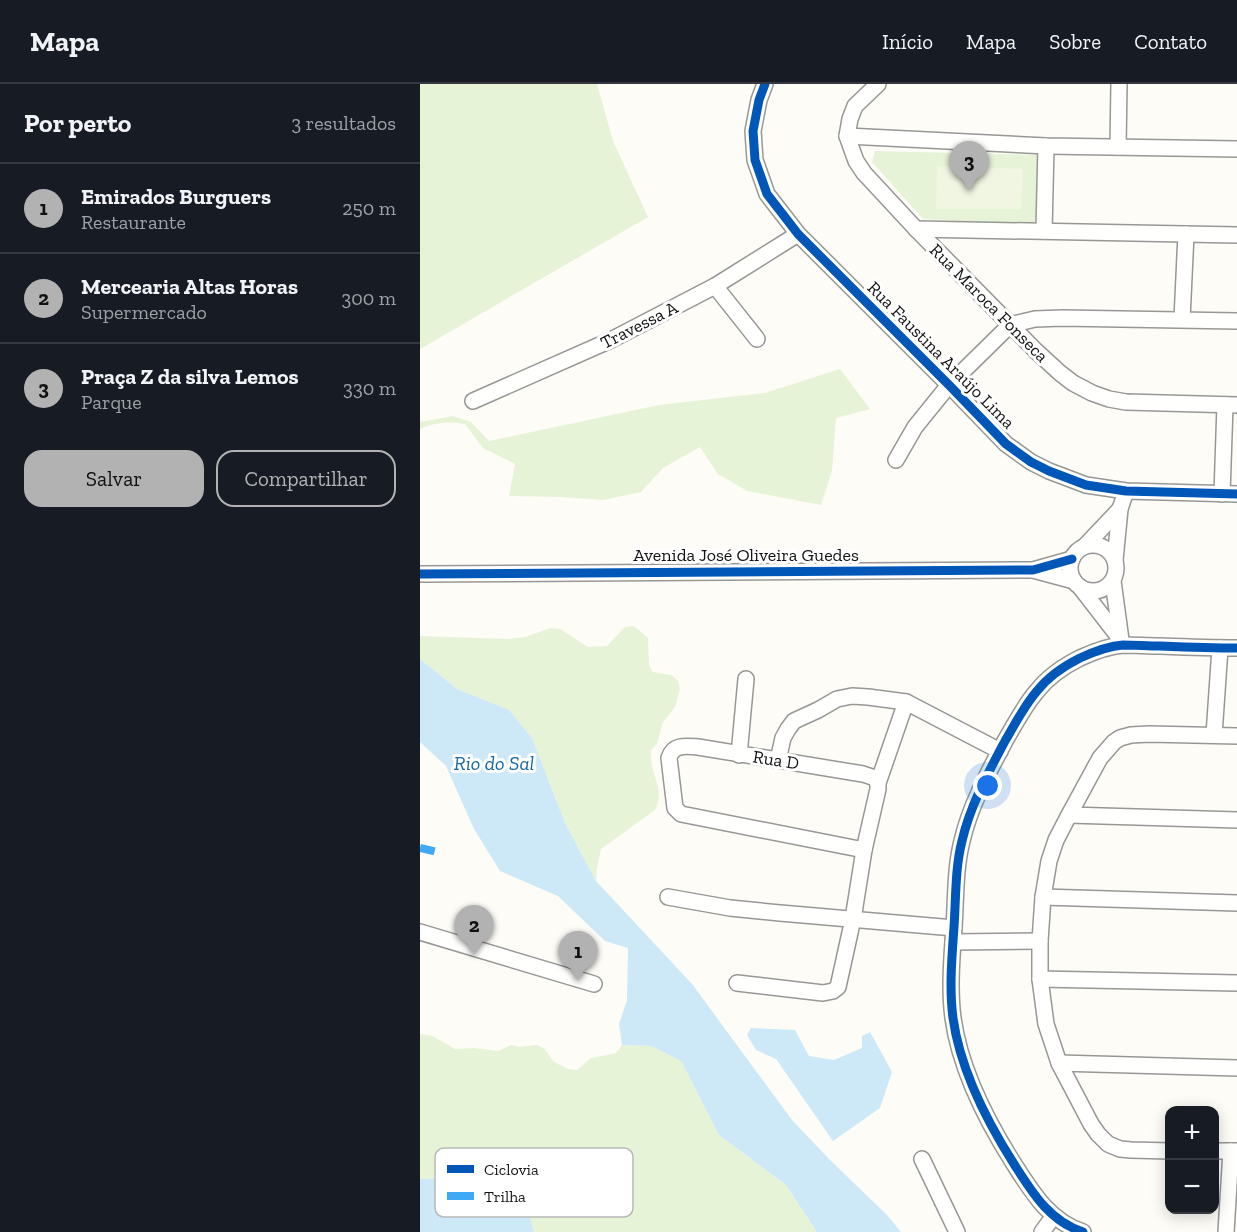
<!DOCTYPE html>
<html lang="pt">
<meta charset="utf-8">
<style>
body{margin:0;font-family:"Zilla Slab",serif;background:#242831;color:#f1f3f6}
.controls{position:absolute;right:18px;bottom:18px;display:grid;overflow:hidden;border-radius:12px;box-shadow:0 3px 15px #0003}
.controls button{width:54px;height:54px;display:grid;place-items:center;padding:0;border:0;border-bottom:2px solid #363941;background:#171b24;color:#f1f3f6;font:30px sans-serif}
.you{position:absolute;left:568px;top:702px;width:21px;height:21px;margin:-15px;border:4px solid #fff;border-radius:50%;background:#1a73e8;box-shadow:0 0 0 9px #1a73e833}
.badge{display:grid;place-items:center;width:39px;height:39px;border-radius:50%;background:#b2b2b3;color:#111;font-size:20px;font-weight:700}
.pin{position:absolute;translate:-50% -50px;filter:drop-shadow(0 2px 3px #0008)}
.pin::after{content:'';position:absolute;top:32px;width:21px;height:18px;background:inherit;clip-path:polygon(0 0,100% 0,50% 100%)}
.list{margin:0;padding:0;list-style:none}
h2{display:flex;justify-content:space-between;align-items:center;height:78px;margin:0;padding:0 24px;font-size:26px}
h2 small{font-size:20px;font-weight:400;color:#9ea1a6}
.list li{display:grid;grid-template-columns:39px 1fr auto;gap:18px;align-items:center;box-sizing:border-box;height:90px;padding:0 24px;border-top:2px solid #363941}
.list b{display:block;font-size:22px;white-space:nowrap}
.list p{margin:0;font-size:20px;white-space:nowrap;color:#9ea1a6}
.list em{font-size:20px;font-style:normal;color:#9ea1a6}
.actions{display:flex;gap:12px;padding:18px 24px}
.actions a{flex:1;padding:14px 0;border:2px solid #b2b2b3;border-radius:18px;text-align:center;font-size:21px;color:#b2b2b3}
.actions .main{background:#b2b2b3;color:#111}
.map{position:relative;flex:none;width:817px;height:1148px;overflow:hidden}
header{display:flex;align-items:center;gap:36px;box-sizing:border-box;height:84px;padding:0 30px;background:#171b24;border-bottom:2px solid #363941}
header strong{font-size:28px}
nav{display:flex;gap:33px;margin-inline-start:auto;font-size:21px}
main{display:flex}
aside{flex:1;background:#171b24}
.map>svg:first-child{display:block}
.green{fill:#e7f3d7}
.pitch{fill:#f0f6e1}
.water{fill:#cde8f7}
.lines{fill:none;stroke-linecap:round;stroke-linejoin:round}
.minor-casing{stroke:#979795;stroke-width:18}
.minor{stroke:#fffffe;stroke-width:15}
.quiet{stroke:#3fa9f5;stroke-width:8;stroke-dasharray:15 8;stroke-linecap:butt}
.cycleway-casing{stroke:#fff;stroke-width:13}
.cycleway{stroke:#0057b8;stroke-width:9}
.labels{text-anchor:middle;dominant-baseline:central;stroke-width:6;stroke-linejoin:round;paint-order:stroke}
.street-label{font-size:18px;fill:#111;stroke:#fff}
.water-label{font-size:20px;font-style:italic;fill:#1768a6;stroke:#fff}
.key{fill:#fff;stroke:#b8b8b8;stroke-width:1.5}
.key-label{font-size:16px;fill:#111}
</style>
<header>
<strong>Mapa</strong>
<nav><a>Início</a><a>Mapa</a><a>Sobre</a><a>Contato</a></nav>
</header>
<main>
<aside>
<h2>Por perto<small>3 resultados</small></h2>
<ul class="list">
<li><span class="badge">1</span><div><b>Emirados Burguers</b><p>Restaurante</p></div><em>250 m</em></li>
<li><span class="badge">2</span><div><b>Mercearia Altas Horas</b><p>Supermercado</p></div><em>300 m</em></li>
<li><span class="badge">3</span><div><b>Praça Z da silva Lemos</b><p>Parque</p></div><em>330 m</em></li>
</ul>
<div class="actions"><a class="main">Salvar</a><a>Compartilhar</a></div>
</aside>
<div class="map">
<svg width="817" height="1148" viewBox="0 0 817 1148">
<rect width="100%" height="100%" fill="#fdfcf7"/>
<!-- green -->
<g class="green">
<path d="M0,0H177L193,57L228,133L0,265Z"/>
<path d="M455,67L619,71V142L503,135L452,78Z"/>
<path d="M420,285L450,325L416,334L412,387L401,421L327,407L298,390L280,363L243,384L221,408L183,416L142,413L89,412L95,380L63,364L45,340C27,338 17,338 0,345V338L33,332L51,338L69,357L239,321L345,309Z"/>
<path d="M214,542L228,554L229,581L233,588L251,591L258,597L260,605L255,623L243,638L237,660L231,666C231,672 231,680 233,686C237,701 243,710 235,726L181,765L177,784L176,797L145,739L112,654L89,626L37,605L0,575V552L87,555L105,553L131,544L140,545L168,563L187,562L205,543Z"/>
<path d="M0,950L13,952L35,965L54,964L78,967L91,961L99,963L116,961L124,964L134,978L148,985L157,986L171,974L196,969L202,961L231,962L261,977L299,1051L366,1101L397,1148H114L98,1094L0,1095Z"/>
</g>
<!-- pitch -->
<path class="pitch" d="M517,82L603,85L601,125H516Z"/>
<!-- water -->
<g class="water">
<path d="M0,575L37,605L89,626L112,654L145,739L176,797L272,900L372,1036L410,1076L467,1131L481,1148H397L366,1101L299,1051L261,977L231,962L202,961L199,940L207,916L208,864L185,857L138,812L80,787L54,745L26,682L0,658Z"/>
<path d="M331,944L375,946L389,972L414,976L442,964V952L450,948L472,988L460,1024L413,1057L356,975L336,966L327,951Z"/>
<path d="M99,1094L114,1148H0V1095Z"/>
</g>
<g class="lines">
<!-- minor casing -->
<g class="minor-casing">
<g id="minor">
<path d="M345,0L339,16L333,47L335,76L347,110L378,150L529,301L586,360L611,378L629,387L666,401L706,407L817,410"/>
<path d="M458,0L435,22L430,35L427,52L436,77L444,89L496,145L616,267L640,289L653,299L672,309L689,315L706,318L817,321"/>
<path d="M427,52L626,62L817,65"/>
<path d="M698,63L699,0"/>
<path d="M496,145L817,151"/>
<path d="M624,147L626,62"/>
<path d="M295,202L337,255"/>
<path d="M762,235L766,150"/>
<path d="M53,317L191,256L295,202L378,150"/>
<path d="M476,376L495,343L529,301L590,241L615,235L642,234L817,237"/>
<path d="M802,410L805,321"/>
<circle cx="673" cy="484" r="23"/>
<path d="M665,462L700,425"/>
<path d="M695,476L700,425L706,407"/>
<path d="M613,486L654,497"/>
<path d="M0,490L613,486L652,475"/>
<path d="M693,497L701,556"/>
<path d="M660,503L701,556"/>
<path d="M794,651L800,564"/>
<path d="M319,671L326,595"/>
<path d="M358,676L363,654L368,645L374,637L398,626L417,615L432,612L448,613L486,618L580,667"/>
<path d="M649,731L817,736"/>
<path d="M444,766L261,730L255,724L249,674C253,660 266,662 278,663L443,690L455,694L458,699"/>
<path d="M248,813L310,824L360,829L534,844"/>
<path d="M623,813L817,819"/>
<path d="M0,848L174,900"/>
<path d="M533,858L620,857"/>
<path d="M620,895L817,899"/>
<path d="M317,899L403,909L413,907L418,903L433,835L444,766L458,705V699L486,618"/>
<path d="M639,979L817,984"/>
<path d="M750,1067L711,1066L700,1065L688,1060L678,1050L671,1040L639,979L626,940L620,895V857L623,813L629,777L636,756L649,731L680,674L694,658L700,654L711,651L729,650L817,652"/>
<path d="M794,1067H817"/>
<path d="M502,1075L537,1148"/>
<path d="M622,1148L633,1133"/>
<path d="M663,1148C629,1137 612,1108 594,1080C566,1036 540,985 533,934C529,904 532,872 534,843C536,814 535,784 542,757C550,722 568,689 585,657C595,640 604,622 617,607C628,593 644,582 660,574C673,568 689,562 703,561C715,561 728,562 740,562C765,563 791,564 817,564"/>
<path d="M806,1148L811,1067"/>
</g>
</g>
<!-- minor -->
<use href="#minor" class="minor"/>
<!-- quiet -->
<path class="quiet" d="M0,764L21,769"/>
<!-- cycleway casing -->
<g class="cycleway-casing">
<g id="cycleway">
<path d="M345,0L339,16L333,47L335,76L347,110L378,150L529,301L586,360L611,378L629,387L666,401L706,407L817,410"/>
<path d="M0,490L613,486L652,475"/>
<path d="M663,1148C629,1137 612,1108 594,1080C566,1036 540,985 533,934C529,904 532,872 534,843C536,814 535,784 542,757C550,722 568,689 585,657C595,640 604,622 617,607C628,593 644,582 660,574C673,568 689,562 703,561C715,561 728,562 740,562C765,563 791,564 817,564"/>
</g>
</g>
<!-- cycleway -->
<use href="#cycleway" class="cycleway"/>
</g>
<g class="labels">
<!-- street labels -->
<g class="street-label">
<text transform="translate(569 219) rotate(45)">Rua Maroca Fonseca</text>
<text transform="translate(219 241) rotate(-27)">Travessa A</text>
<text transform="translate(521 271) rotate(45)">Rua Faustina Araújo Lima</text>
<text x="326" y="471">Avenida José Oliveira Guedes</text>
<text transform="translate(356 676) rotate(9)">Rua D</text>
</g>
<!-- water labels -->
<g class="water-label">
<text x="74" y="679">Rio do Sal</text>
</g>
</g>
<!-- legend -->
<rect x="15" y="1064" width="198" height="69" rx="9" class="key"/>
<rect x="27" y="1081" width="27" height="8" fill="#0057b8"/>
<rect x="27" y="1108" width="27" height="8" fill="#3fa9f5"/>
<g class="key-label">
<text x="64" y="1091">Ciclovia</text>
<text x="64" y="1118">Trilha</text>
</g>
</svg>
<div class="controls">
<button>+</button>
<button>−</button>
</div>
<div class="you"></div>
<div class="pin badge" style="left:158px;top:897px">1</div>
<div class="pin badge" style="left:54px;top:871px">2</div>
<div class="pin badge" style="left:549px;top:107px">3</div>
</div>
</main>
